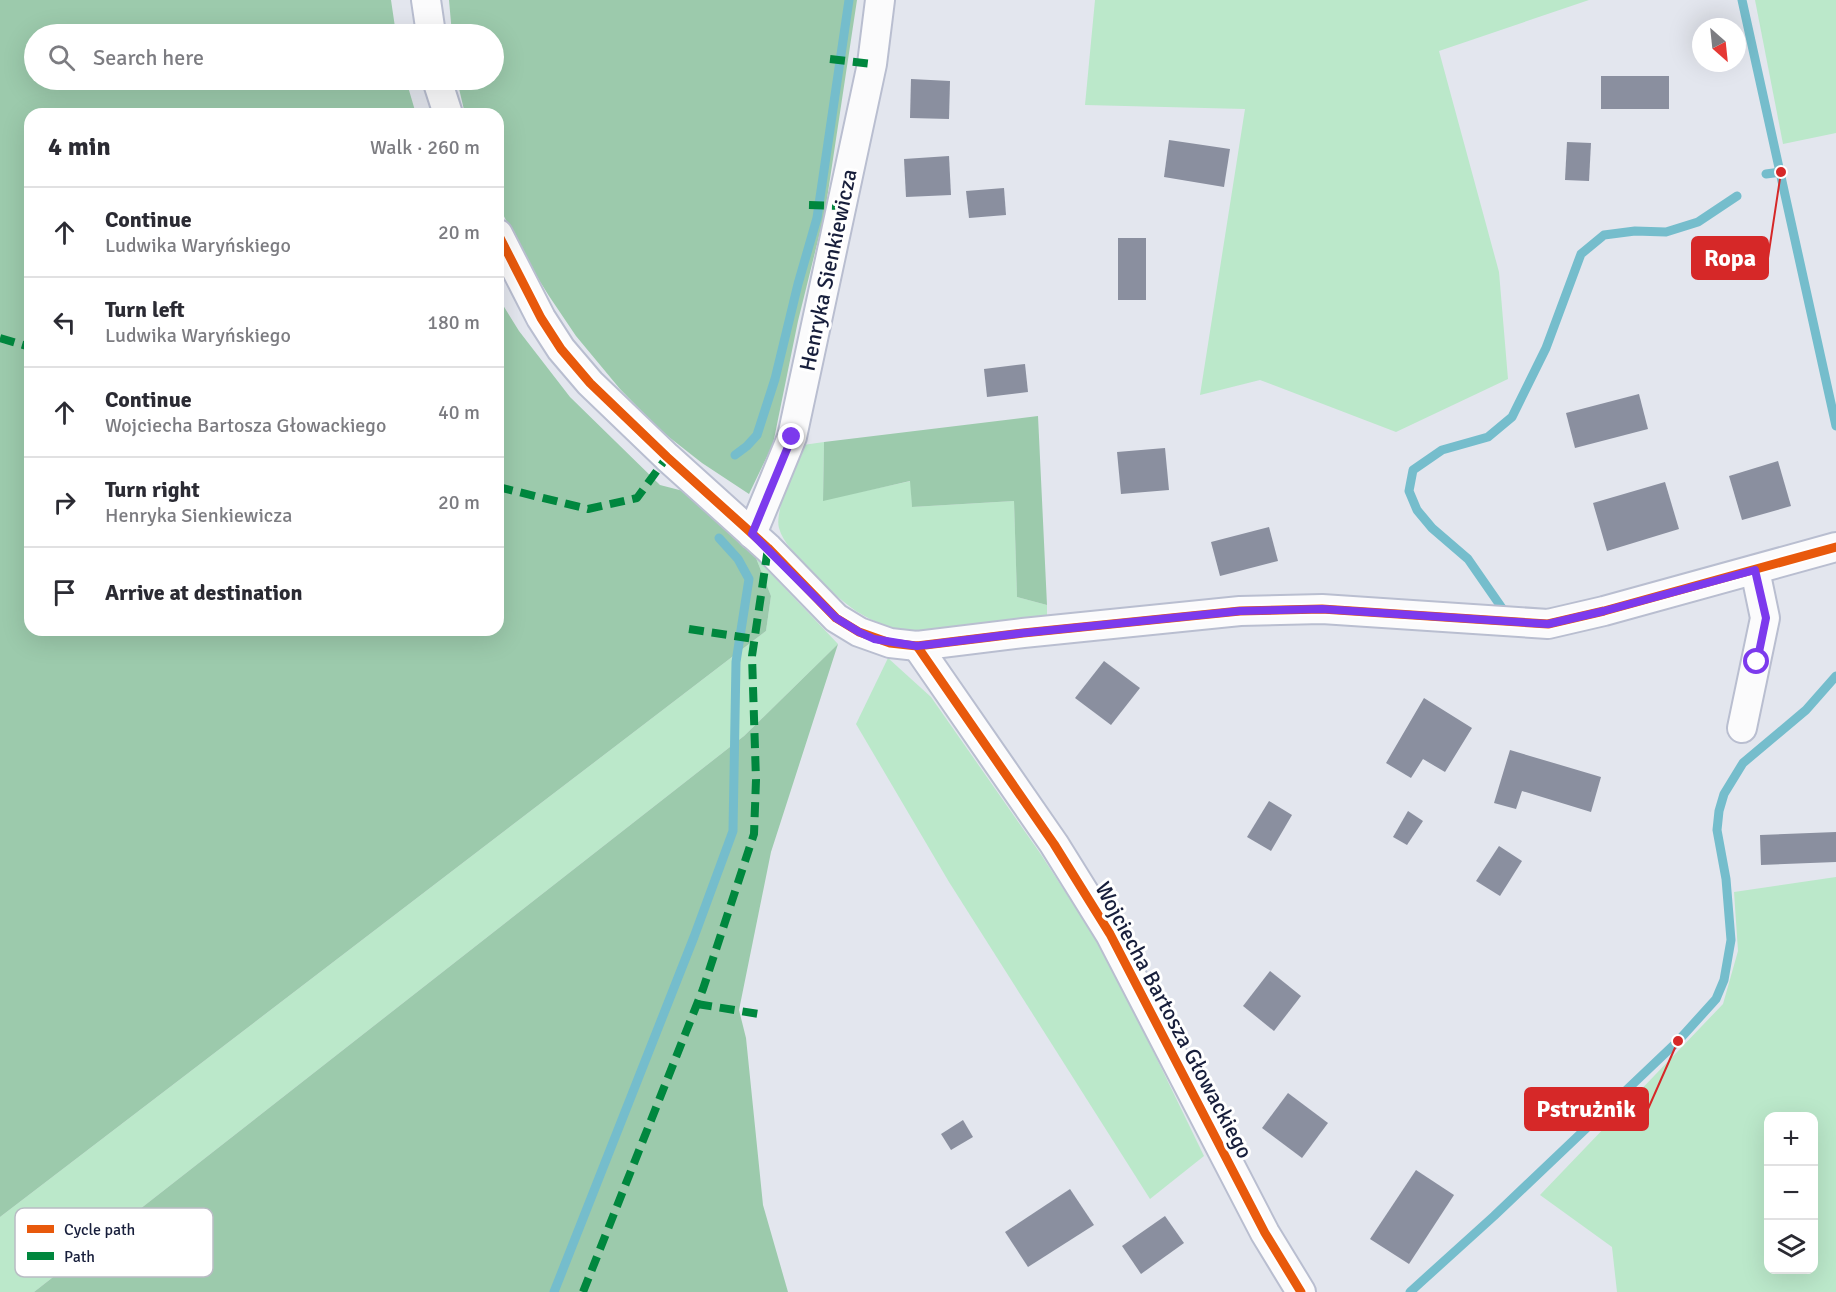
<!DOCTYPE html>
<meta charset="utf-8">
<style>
body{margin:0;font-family:Signika,sans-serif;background:#f7f7f7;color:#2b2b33}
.controls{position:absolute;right:18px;bottom:18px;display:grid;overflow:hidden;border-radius:12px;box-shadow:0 6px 24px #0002}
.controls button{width:54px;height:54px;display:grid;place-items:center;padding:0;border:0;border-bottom:2px solid #e1e1e2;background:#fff;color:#2b2b33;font:30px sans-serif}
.compass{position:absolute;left:1692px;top:18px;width:54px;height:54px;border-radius:50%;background:#fff;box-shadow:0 6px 24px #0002;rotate:153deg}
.stop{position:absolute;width:18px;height:18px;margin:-14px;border:4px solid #7c3aed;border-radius:50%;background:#fff}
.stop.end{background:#7c3aed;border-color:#fff;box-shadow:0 2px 6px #0008}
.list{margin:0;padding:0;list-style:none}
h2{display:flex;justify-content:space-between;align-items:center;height:78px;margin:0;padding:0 24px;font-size:26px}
h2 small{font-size:20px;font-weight:400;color:#7c7c81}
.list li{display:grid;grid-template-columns:39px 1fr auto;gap:18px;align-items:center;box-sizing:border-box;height:90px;padding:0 24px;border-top:2px solid #e1e1e2}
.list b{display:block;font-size:22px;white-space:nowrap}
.list p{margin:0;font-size:20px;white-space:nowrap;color:#7c7c81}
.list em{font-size:20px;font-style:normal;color:#7c7c81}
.icon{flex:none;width:33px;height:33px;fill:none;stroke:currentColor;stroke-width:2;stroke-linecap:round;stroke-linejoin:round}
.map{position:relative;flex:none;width:1836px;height:1292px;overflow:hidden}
.search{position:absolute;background:#fff;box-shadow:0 6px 24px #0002;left:24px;top:24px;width:480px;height:66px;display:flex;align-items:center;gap:15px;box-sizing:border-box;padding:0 21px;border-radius:33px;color:#7c7c81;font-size:22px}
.panel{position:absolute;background:#fff;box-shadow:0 6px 24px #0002;left:24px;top:108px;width:480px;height:528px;border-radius:18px}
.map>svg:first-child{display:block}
.green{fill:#bbe8ca;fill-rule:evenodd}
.forest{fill:#9ccaac}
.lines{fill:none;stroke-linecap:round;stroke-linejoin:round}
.stream{stroke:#75bdcc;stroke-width:9}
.building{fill:#8a8f9f}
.street-casing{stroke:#b9bed0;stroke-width:32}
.street{stroke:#fbfbfc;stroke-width:28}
.quiet{stroke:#00873e;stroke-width:8;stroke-dasharray:15 8;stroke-linecap:butt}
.cycleway-casing{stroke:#fff;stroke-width:13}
.cycleway{stroke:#e8590c;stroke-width:9}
.route{stroke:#7c3aed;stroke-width:8}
.labels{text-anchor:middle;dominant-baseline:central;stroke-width:6;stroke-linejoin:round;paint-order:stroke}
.street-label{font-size:22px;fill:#171e3b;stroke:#fff}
.key{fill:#fff;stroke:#b9bcc4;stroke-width:1.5}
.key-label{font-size:16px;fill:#171e3b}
.leader{fill:none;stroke:#d62828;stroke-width:2}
.callout-dot{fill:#d62828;stroke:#fff;stroke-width:2}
.callout{fill:#d62828;stroke:#d62828;stroke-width:2}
.callout-label{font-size:24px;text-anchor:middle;font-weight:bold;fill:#fff}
</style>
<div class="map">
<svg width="1836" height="1292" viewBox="0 0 1836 1292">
<rect width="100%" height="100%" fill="#e3e6ee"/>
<!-- green -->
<g class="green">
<path d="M1095,0H1589L1439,51L1499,272L1508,379L1396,432L1260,380L1200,395L1245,109L1085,105Z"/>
<path d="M1755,0H1836V133L1783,144Z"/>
<path d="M824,442L823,500L911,481L912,507L1014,501L1017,597L1047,605V620L921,634C864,625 844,605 806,565C796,554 783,543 779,528C774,512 796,462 803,445Z"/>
<path d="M756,558L838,644L744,736L34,1292H0V1217L766,631L771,596Z"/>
<path d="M888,658L931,697L1040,853L1107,956L1204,1156L1150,1199L949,882L856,724Z"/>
<path d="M1836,877V1292H1617L1612,1247L1540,1195L1723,1004L1738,951L1734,892ZM1814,1116V1270H1768V1116Z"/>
</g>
<!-- forest -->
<g class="forest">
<path d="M0,0H391L396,34H34V80H406L416,114H30V630H498V297L519,331L570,397L660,485L687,492L756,558L771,596L766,631L0,1217Z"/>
<path d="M449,0H857L825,212L798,321L773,444L749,494L702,463L660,430L620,389L576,336L549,296L521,251L498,204V114H465L457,80H494V34H452Z"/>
<path d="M1038,416L1047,605L1017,597L1014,501L912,507L910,481L823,501L824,442Z"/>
<path d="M838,644L771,852L739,1010L746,1038L763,1205L788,1292H34L744,736Z"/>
</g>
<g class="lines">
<!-- stream -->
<g class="stream">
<path d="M1742,0L1836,426"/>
<path d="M1766,174L1781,172"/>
<path d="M735,455L747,446L757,435L775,379L798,284L817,218L849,0"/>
<path d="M1502,608L1468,559L1432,528L1417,510L1409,491L1413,470L1442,450L1488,437L1512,417L1546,348L1581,254L1604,235L1635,231L1666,232L1698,222L1737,196"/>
<path d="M554,1292L694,937L733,831L736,662L749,579L738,559L719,538"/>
<path d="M1410,1292L1494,1216L1678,1041L1716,999L1724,980L1731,940L1726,879L1717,830L1719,811L1724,794L1743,763L1806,710L1836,676"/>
</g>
</g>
<!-- building -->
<g class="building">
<rect x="1601" y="76" width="68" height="33"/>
<path d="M911,79L950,81L949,119L910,118Z"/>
<path d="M1169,140L1230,149L1224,187L1164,177Z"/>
<path d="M1567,142L1591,143L1589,181L1565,180Z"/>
<path d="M949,156L951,195L906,197L904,159Z"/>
<path d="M1004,188L1006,215L969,218L966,191Z"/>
<rect x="1118" y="238" width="28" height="62"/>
<path d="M1025,364L1028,392L987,397L984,369Z"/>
<path d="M1639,394L1648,429L1575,448L1566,413Z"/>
<path d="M1165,448L1169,490L1121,494L1117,452Z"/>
<path d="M1778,461L1791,506L1742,520L1729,476Z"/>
<path d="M1665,482L1679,529L1607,551L1593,503Z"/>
<path d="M1269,527L1278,561L1220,576L1211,542Z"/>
<path d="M1104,661L1140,688L1111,725L1075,698Z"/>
<path d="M1424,698L1472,728L1445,772L1423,759L1411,778L1386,763Z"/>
<path d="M1510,750L1601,777L1591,812L1522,791L1516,809L1494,803Z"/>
<path d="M1269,801L1292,815L1271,851L1247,837Z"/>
<path d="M1408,811L1423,821L1407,845L1393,837Z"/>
<path d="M1836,832V862L1761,865L1760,835Z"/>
<path d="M1499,846L1522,861L1500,896L1476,881Z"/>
<path d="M1270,971L1301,996L1274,1031L1243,1006Z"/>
<path d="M1288,1093L1328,1123L1302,1158L1262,1128Z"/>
<path d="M963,1120L973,1137L951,1150L941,1134Z"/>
<path d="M1416,1170L1454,1195L1409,1264L1370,1239Z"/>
<path d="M1070,1189L1094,1225L1028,1267L1005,1232Z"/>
<path d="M1165,1216L1184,1243L1141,1274L1122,1246Z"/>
</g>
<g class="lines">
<!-- street casing -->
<g class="street-casing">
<g id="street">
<path d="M426,0L431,34"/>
<path d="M437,80L448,114"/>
<path d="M498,234L541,318L561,349L590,383L667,457L768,548L836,618L859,632L890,643L917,646L1023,633L1240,611L1322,609L1548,624L1604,611L1836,547"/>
<path d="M752,534L792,437L872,64L880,0"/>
<path d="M917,646L1054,844L1110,934L1265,1233L1301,1292"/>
<path d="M1742,728L1765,618L1755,570"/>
</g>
</g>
<!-- street -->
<use href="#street" class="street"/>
<!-- quiet -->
<g class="quiet">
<path d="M830,59L872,64"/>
<path d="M809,205L842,206"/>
<path d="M0,338L30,347"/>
<path d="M498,487L588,509L637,498L667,457"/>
<path d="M689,629L754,639"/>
<path d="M697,1004L759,1014"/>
<path d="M583,1292L703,989L754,834L756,780L752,656L768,548"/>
</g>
<!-- cycleway casing -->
<g class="cycleway-casing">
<g id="cycleway">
<path d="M498,234L541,318L561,349L590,383L667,457L768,548L836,618L859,632L890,643L917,646L1023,633L1240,611L1322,609L1548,624L1604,611L1836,547"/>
<path d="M917,646L1054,844L1110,934L1265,1233L1301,1292"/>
</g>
</g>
<!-- cycleway -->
<use href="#cycleway" class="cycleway"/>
</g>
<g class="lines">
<!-- route -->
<path class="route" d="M792,437L752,534L836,618L859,632L874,639L917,646L1023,633L1240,611L1322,609L1548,624L1604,611L1755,570L1766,618L1757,662"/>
</g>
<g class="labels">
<!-- street labels -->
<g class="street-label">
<text transform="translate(828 270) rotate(-78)">Henryka Sienkiewicza</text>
<text transform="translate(1174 1020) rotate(62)">Wojciecha Bartosza Głowackiego</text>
</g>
</g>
<!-- legend -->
<rect x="15" y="1208" width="198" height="69" rx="9" class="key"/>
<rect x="27" y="1225" width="27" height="8" fill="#e8590c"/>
<rect x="27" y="1252" width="27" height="8" fill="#00873e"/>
<g class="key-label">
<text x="64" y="1235">Cycle path</text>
<text x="64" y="1262">Path</text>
</g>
<!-- callouts -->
<path class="leader" d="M1781 172L1768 258M1678 1041L1648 1109"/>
<g class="callout-dot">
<circle cx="1781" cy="172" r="6"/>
<circle cx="1678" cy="1041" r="6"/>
</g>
<g class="callout">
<rect x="1692" y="237" width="76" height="42" rx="6"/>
<rect x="1525" y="1088" width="123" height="42" rx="6"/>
</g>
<g class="callout-label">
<text x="1730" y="266">Ropa</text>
<text x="1586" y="1117">Pstrużnik</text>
</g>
</svg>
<div class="controls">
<button>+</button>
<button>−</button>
<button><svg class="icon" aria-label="layers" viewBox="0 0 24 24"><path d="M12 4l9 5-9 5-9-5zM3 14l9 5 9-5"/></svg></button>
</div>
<svg class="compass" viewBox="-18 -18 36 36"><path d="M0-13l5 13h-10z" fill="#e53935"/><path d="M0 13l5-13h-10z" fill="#7c7c81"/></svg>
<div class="stop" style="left:1757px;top:662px"></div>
<div class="stop end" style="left:792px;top:437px"></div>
<div class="search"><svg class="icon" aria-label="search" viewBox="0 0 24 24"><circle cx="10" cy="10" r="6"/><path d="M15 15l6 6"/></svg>Search here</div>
<section class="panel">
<h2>4 min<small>Walk · 260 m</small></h2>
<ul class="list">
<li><svg class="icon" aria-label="ahead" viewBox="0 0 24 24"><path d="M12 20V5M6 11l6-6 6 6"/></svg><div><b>Continue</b><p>Ludwika Waryńskiego</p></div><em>20 m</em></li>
<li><svg class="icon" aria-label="left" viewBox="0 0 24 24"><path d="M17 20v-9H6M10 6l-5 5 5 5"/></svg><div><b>Turn left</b><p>Ludwika Waryńskiego</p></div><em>180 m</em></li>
<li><svg class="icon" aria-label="ahead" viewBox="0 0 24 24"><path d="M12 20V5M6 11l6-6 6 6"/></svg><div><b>Continue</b><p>Wojciecha Bartosza Głowackiego</p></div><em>40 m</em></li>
<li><svg class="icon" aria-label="right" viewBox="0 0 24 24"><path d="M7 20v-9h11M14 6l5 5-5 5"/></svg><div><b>Turn right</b><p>Henryka Sienkiewicza</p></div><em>20 m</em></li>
<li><svg class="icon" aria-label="arrive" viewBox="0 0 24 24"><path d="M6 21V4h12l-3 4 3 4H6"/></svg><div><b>Arrive at destination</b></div></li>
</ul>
</section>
</div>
